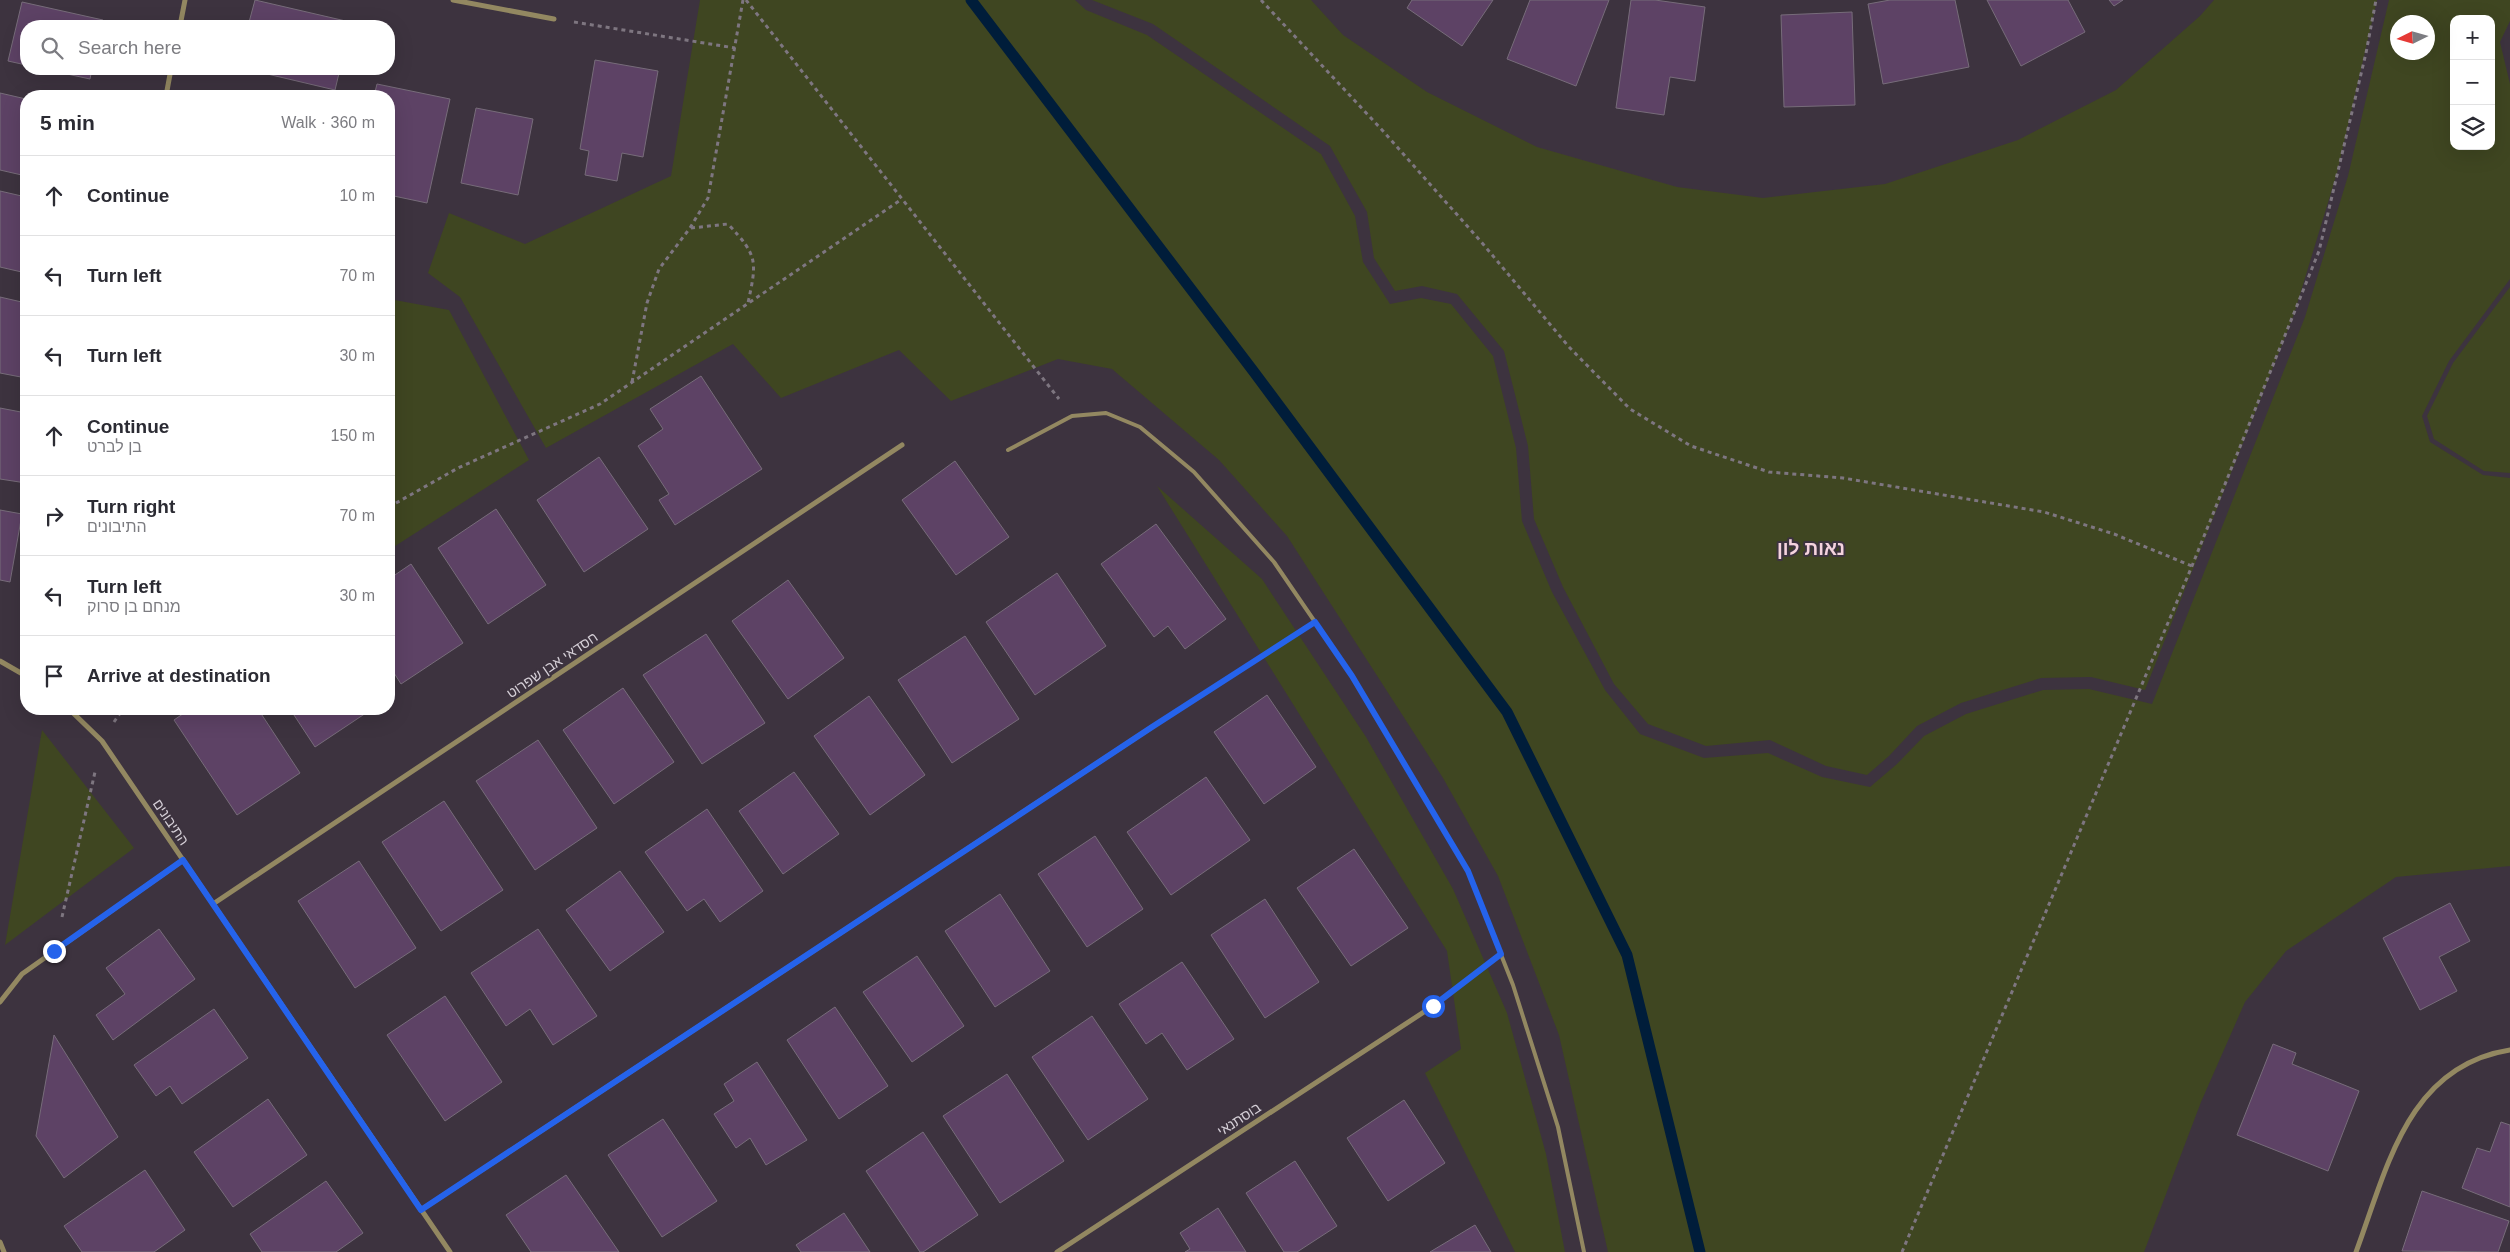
<!DOCTYPE html>
<meta charset="utf-8">
<style>
body{margin:0;font-family:Arial,Heebo,sans-serif;background:#f2f2f3;color:#2b2b33}
.controls{position:absolute;right:15px;top:15px;display:grid;overflow:hidden;border-radius:10px;box-shadow:0 5px 20px #0002}
.controls button{width:45px;height:45px;display:grid;place-items:center;padding:0;border:0;border-bottom:1px solid #e1e1e2;background:#fff;color:#2b2b33;font:25px sans-serif}
.compass{position:absolute;left:2390px;top:15px;width:45px;height:45px;border-radius:50%;background:#fff;box-shadow:0 5px 20px #0002;rotate:265deg}
.stop{position:absolute;width:15px;height:15px;margin:-11px;border:4px solid #2563eb;border-radius:50%;background:#fff}
.stop.end{background:#2563eb;border-color:#fff;box-shadow:0 1px 5px #0008}
.list{margin:0;padding:0;list-style:none}
h2{display:flex;justify-content:space-between;align-items:center;height:65px;margin:0;padding:0 20px;font-size:21px}
h2 small{font-size:16px;font-weight:400;color:#7c7c81}
.list li{display:grid;grid-template-columns:32px 1fr auto;gap:15px;align-items:center;box-sizing:border-box;height:80px;padding:0 20px;border-top:1px solid #e1e1e2}
.list b{display:block;font-size:19px;white-space:nowrap}
.list p{margin:0;font-size:16px;white-space:nowrap;color:#7c7c81}
.list em{font-size:16px;font-style:normal;color:#7c7c81}
.icon{flex:none;width:28px;height:28px;fill:none;stroke:currentColor;stroke-width:2;stroke-linecap:round;stroke-linejoin:round}
.map{position:relative;flex:none;width:2510px;height:1252px;overflow:hidden}
.search{position:absolute;background:#fff;box-shadow:0 5px 20px #0002;left:20px;top:20px;width:375px;height:55px;display:flex;align-items:center;gap:12px;box-sizing:border-box;padding:0 18px;border-radius:20px;color:#7c7c81;font-size:19px}
.panel{position:absolute;background:#fff;box-shadow:0 5px 20px #0002;left:20px;top:90px;width:375px;height:625px;border-radius:20px}
.map>svg:first-child{display:block}
.green{fill:#3f4621;fill-rule:evenodd}
.lines{fill:none;stroke-linecap:round;stroke-linejoin:round}
.stream{stroke:#001d3a;stroke-width:11}
.building{fill:#5d4265;stroke:#776c7a}
.path{stroke:#7e7680;stroke-width:3;stroke-dasharray:4 4;stroke-linecap:butt}
.lane{stroke:#938861;stroke-width:4}
.street{stroke:#938861;stroke-width:5}
.route{stroke:#2563eb;stroke-width:6}
.labels{text-anchor:middle;dominant-baseline:central;stroke-width:4;stroke-linejoin:round;paint-order:stroke}
.street-label{font-size:14px;fill:#d5cfd7;stroke:#3d333f}
.district-label{font-size:19px;font-weight:bold;fill:#f5d3de;stroke:#3d333f}
</style>
<div class="map">
<svg width="2510" height="1252" viewBox="0 0 2510 1252">
<rect width="100%" height="100%" fill="#3d333f"/>
<!-- green -->
<g class="green">
<path d="M700,0H1075L1086,10L1147,35L1321,154L1355,216L1363,262L1390,304L1421,298L1451,304L1493,356L1516,448L1522,521L1552,592L1605,690L1640,734L1704,758L1768,753L1822,777L1870,787L1897,764L1924,736L1966,714L2043,690L2089,689L2152,704L2305,317L2348,176L2389,0H2510V21L2500,42L2510,84V279L2449,361L2422,416L2430,442L2483,475L2510,478V866L2396,877L2286,951L2245,1002L2201,1102L2144,1252H1608L1559,1035L1498,876L1443,778L1287,536L1219,460L1112,369L1058,359L951,401L899,350L781,398L733,344L546,448L460,297L428,273L449,213L525,244L671,176ZM2454,19H2491V146H2454ZM2398,22H2428V52H2398Z"/>
<path d="M1092,0H1311L1343,35L1427,92L1537,147L1677,187L1763,198L1885,184L2018,140L2116,90L2200,16L2214,0H2377L2337,173L2294,314L2145,690L2091,677L2041,678L1961,703L1917,726L1889,756L1867,775L1826,766L1770,740L1706,746L1648,724L1614,684L1563,587L1534,519L1528,446L1504,351L1457,294L1422,286L1395,291L1374,258L1367,212L1330,146L1153,24Z"/>
<path d="M2510,287V473L2484,471L2434,439L2427,416L2453,363Z"/>
<path d="M389,299L449,310L529,460L389,550Z"/>
<path d="M1157,486L1262,579L1366,737L1453,889L1507,1013L1546,1154L1565,1252H1515L1425,1073L1461,1049L1447,951Z"/>
<path d="M42,730L134,848L5,945Z"/>
</g>
<g class="lines">
<!-- stream -->
<path class="stream" d="M971,0L1254,372L1507,712L1627,955L1700,1252"/>
</g>
<!-- building -->
<g class="building">
<path d="M255,0L350,22L349,26H248Z"/>
<path d="M1412,0H1493L1462,46L1407,8Z"/>
<path d="M1530,0H1609L1576,86L1507,59Z"/>
<path d="M1631,0H1655L1705,7L1695,81L1670,77L1664,115L1616,108Z"/>
<path d="M1890,0H1955L1969,67L1883,84L1868,4Z"/>
<path d="M1987,0H2068L2085,32L2021,66Z"/>
<path d="M2109,0H2123L2114,6Z"/>
<path d="M22,2L103,20L102,26H26V65L8,61Z"/>
<path d="M1852,12L1855,105L1784,107L1781,15Z"/>
<path d="M595,60L658,71L643,157L622,153L617,181L585,175L589,151L580,149Z"/>
<path d="M44,69H92L90,79Z"/>
<path d="M246,69H340L335,90Z"/>
<path d="M377,84L450,99L427,203L389,195V96H374Z"/>
<path d="M0,93L26,99V176L0,170Z"/>
<path d="M476,108L533,119L518,195L461,183Z"/>
<path d="M0,191L26,197V273L0,267Z"/>
<path d="M0,297L26,303V378L0,373Z"/>
<path d="M701,376L762,469L675,525L659,500L669,494L638,446L663,429L650,409Z"/>
<path d="M0,408L26,413V483L0,479Z"/>
<path d="M599,457L648,529L584,572L537,500Z"/>
<path d="M955,461L1009,537L956,575L902,500Z"/>
<path d="M496,509L546,585L488,624L438,548Z"/>
<path d="M0,510L22,514L10,582L0,580Z"/>
<path d="M1156,524L1226,619L1185,649L1168,626L1154,637L1101,564Z"/>
<path d="M411,564L463,643L401,684L389,665V579Z"/>
<path d="M1057,573L1106,646L1035,695L986,622Z"/>
<path d="M788,580L844,658L788,699L732,621Z"/>
<path d="M706,634L765,723L702,764L643,675Z"/>
<path d="M965,636L1019,719L952,763L898,680Z"/>
<path d="M623,688L674,762L614,804L563,730Z"/>
<path d="M1267,695L1316,767L1264,804L1214,732Z"/>
<path d="M869,696L925,775L870,815L814,736Z"/>
<path d="M190,709H258L300,773L237,815L174,720Z"/>
<path d="M290,709H372L315,747Z"/>
<path d="M538,740L597,828L535,870L476,781Z"/>
<path d="M794,772L839,834L783,874L739,811Z"/>
<path d="M1206,777L1250,840L1171,895L1127,832Z"/>
<path d="M444,801L503,890L441,931L382,842Z"/>
<path d="M707,809L763,891L720,922L704,899L687,911L645,852Z"/>
<path d="M1095,836L1143,909L1087,947L1038,874Z"/>
<path d="M1354,849L1408,928L1351,966L1297,888Z"/>
<path d="M359,861L416,948L355,988L298,901Z"/>
<path d="M620,871L664,932L610,971L566,910Z"/>
<path d="M1000,894L1050,971L995,1007L945,931Z"/>
<path d="M1265,899L1319,982L1265,1018L1211,935Z"/>
<path d="M2450,903L2470,941L2439,957L2457,991L2420,1010L2383,938Z"/>
<path d="M159,929L195,979L113,1040L96,1015L125,994L106,968Z"/>
<path d="M538,929L597,1016L553,1045L530,1009L506,1026L471,973Z"/>
<path d="M917,956L964,1026L912,1062L863,992Z"/>
<path d="M1182,962L1234,1039L1187,1070L1162,1033L1146,1044L1119,1004Z"/>
<path d="M445,996L502,1082L445,1121L387,1035Z"/>
<path d="M835,1007L888,1086L839,1119L787,1040Z"/>
<path d="M214,1009L248,1058L182,1104L170,1086L156,1096L134,1065Z"/>
<path d="M1092,1016L1148,1099L1088,1140L1032,1057Z"/>
<path d="M54,1035L118,1137L64,1178L36,1136Z"/>
<path d="M2273,1044L2296,1053L2292,1064L2359,1091L2328,1171L2237,1135Z"/>
<path d="M757,1062L807,1140L766,1165L750,1138L736,1148L714,1114L734,1101L724,1084Z"/>
<path d="M1007,1074L1064,1161L1000,1203L943,1116Z"/>
<path d="M268,1099L307,1155L233,1207L194,1152Z"/>
<path d="M1404,1100L1445,1163L1388,1201L1347,1138Z"/>
<path d="M663,1119L717,1201L662,1237L608,1155Z"/>
<path d="M2501,1122L2510,1125V1207L2462,1188L2477,1148L2490,1152Z"/>
<path d="M923,1132L978,1215L923,1252H920L866,1171Z"/>
<path d="M1295,1161L1337,1226L1297,1252H1284L1246,1193Z"/>
<path d="M145,1170L185,1230L154,1252H82L64,1226Z"/>
<path d="M566,1175L619,1252H531L506,1215Z"/>
<path d="M326,1181L363,1233L336,1252H262L250,1234Z"/>
<path d="M2422,1191L2509,1221L2498,1252L2402,1251Z"/>
<path d="M1218,1208L1246,1252H1185L1190,1249L1180,1233Z"/>
<path d="M844,1213L870,1252H801L796,1245Z"/>
<path d="M1475,1225L1491,1252H1430Z"/>
</g>
<g class="lines">
<!-- path -->
<g class="path">
<path d="M746,0L1059,399"/>
<path d="M1261,0L1383,131L1483,244L1569,347L1630,409L1691,446L1769,472L1843,478L2044,512L2114,534L2192,566"/>
<path d="M574,22L735,48"/>
<path d="M691,228L728,224C758,256 757,261 748,303"/>
<path d="M632,382L647,303L659,269L690,228L708,198L743,0"/>
<path d="M389,507L458,468L600,404L902,199"/>
<path d="M1170,716L1297,634"/>
<path d="M114,722L123,709"/>
<path d="M62,917L95,772"/>
<path d="M1449,993L1482,968"/>
<path d="M1902,1252L2192,566L2319,251L2366,53L2376,0"/>
</g>
<!-- lane -->
<path class="lane" d="M1008,450L1072,416L1106,413L1140,427L1194,472L1274,562L1352,676L1468,871L1513,985L1558,1127L1584,1252"/>
<!-- street -->
<g class="street">
<path d="M453,0L554,19"/>
<path d="M180,26L185,0"/>
<path d="M166,96L171,69"/>
<path d="M0,661L26,676"/>
<path d="M69,709L102,741L450,1252"/>
<path d="M213,904L902,445"/>
<path d="M0,1002L22,974L183,860"/>
<path d="M421,1210L1152,727"/>
<path d="M0,1242L4,1252"/>
<path d="M1057,1252L1433,1006"/>
<path d="M2356,1252C2387,1169 2407,1066 2510,1050"/>
</g>
</g>
<g class="lines">
<!-- route -->
<path class="route" d="M54,951L183,860L421,1210L1152,727L1315,622L1352,676L1468,871L1501,954L1433,1006"/>
</g>
<g class="labels">
<!-- street labels -->
<g class="street-label">
<text transform="translate(552 665) rotate(-34)">חסדאי אבן שפרוט</text>
<text transform="translate(171 822) rotate(56)">התיבונים</text>
<text transform="translate(1239 1119) rotate(-33)">בוסתנאי</text>
</g>
<!-- district labels -->
<g class="district-label">
<text x="1811" y="548">נאות לון</text>
</g>
</g>
</svg>
<div class="controls">
<button>+</button>
<button>−</button>
<button><svg class="icon" aria-label="layers" viewBox="0 0 24 24"><path d="M12 4l9 5-9 5-9-5zM3 14l9 5 9-5"/></svg></button>
</div>
<svg class="compass" viewBox="-18 -18 36 36"><path d="M0-13l5 13h-10z" fill="#e53935"/><path d="M0 13l5-13h-10z" fill="#7c7c81"/></svg>
<div class="stop" style="left:1433px;top:1006px"></div>
<div class="stop end" style="left:54px;top:951px"></div>
<div class="search"><svg class="icon" aria-label="search" viewBox="0 0 24 24"><circle cx="10" cy="10" r="6"/><path d="M15 15l6 6"/></svg>Search here</div>
<section class="panel">
<h2>5 min<small>Walk · 360 m</small></h2>
<ul class="list">
<li><svg class="icon" aria-label="ahead" viewBox="0 0 24 24"><path d="M12 20V5M6 11l6-6 6 6"/></svg><div><b>Continue</b></div><em>10 m</em></li>
<li><svg class="icon" aria-label="left" viewBox="0 0 24 24"><path d="M17 20v-9H6M10 6l-5 5 5 5"/></svg><div><b>Turn left</b></div><em>70 m</em></li>
<li><svg class="icon" aria-label="left" viewBox="0 0 24 24"><path d="M17 20v-9H6M10 6l-5 5 5 5"/></svg><div><b>Turn left</b></div><em>30 m</em></li>
<li><svg class="icon" aria-label="ahead" viewBox="0 0 24 24"><path d="M12 20V5M6 11l6-6 6 6"/></svg><div><b>Continue</b><p>בן לברט</p></div><em>150 m</em></li>
<li><svg class="icon" aria-label="right" viewBox="0 0 24 24"><path d="M7 20v-9h11M14 6l5 5-5 5"/></svg><div><b>Turn right</b><p>התיבונים</p></div><em>70 m</em></li>
<li><svg class="icon" aria-label="left" viewBox="0 0 24 24"><path d="M17 20v-9H6M10 6l-5 5 5 5"/></svg><div><b>Turn left</b><p>מנחם בן סרוק</p></div><em>30 m</em></li>
<li><svg class="icon" aria-label="arrive" viewBox="0 0 24 24"><path d="M6 21V4h12l-3 4 3 4H6"/></svg><div><b>Arrive at destination</b></div></li>
</ul>
</section>
</div>
